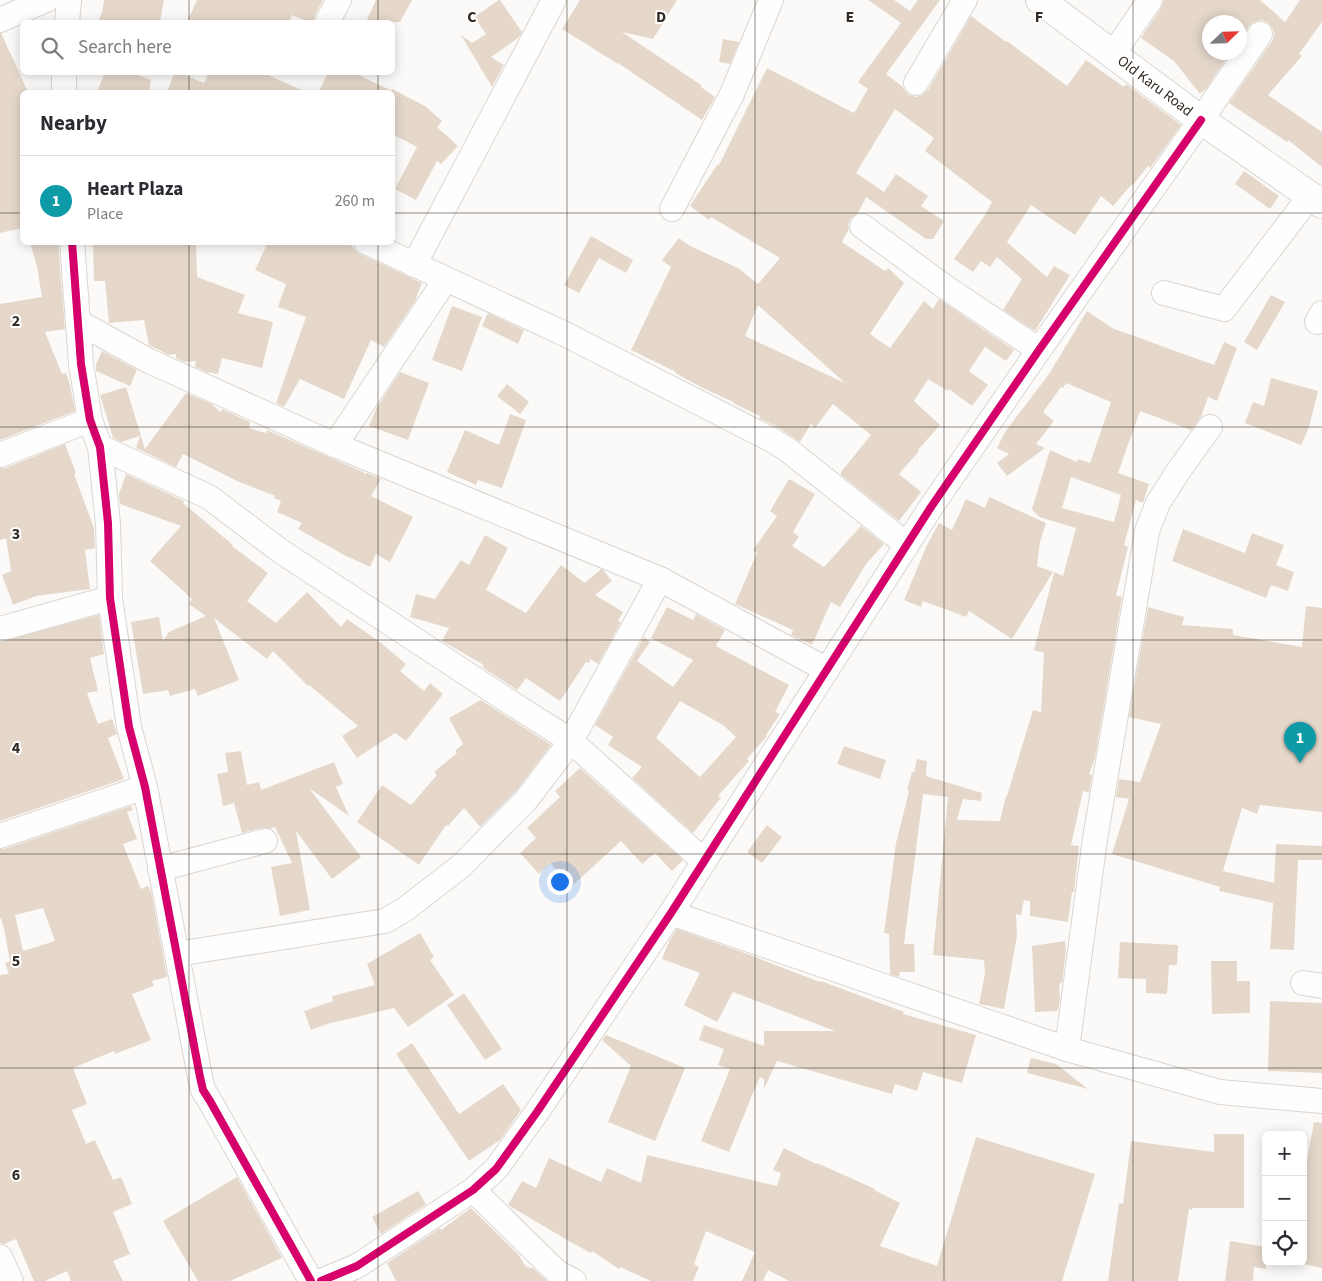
<!DOCTYPE html>
<meta charset="utf-8">
<style>
body{margin:0;font-family:"Source Sans 3",sans-serif;background:#f7f7f7;color:#2b2b33}
.controls{position:absolute;right:15px;bottom:15px;display:grid;overflow:hidden;border-radius:8px;box-shadow:0 2px 12px #0003}
.controls button{width:45px;height:45px;display:grid;place-items:center;padding:0;border:0;border-bottom:1px solid #e1e1e2;background:#fff;color:#2b2b33;font:25px sans-serif}
.compass{position:absolute;left:1202px;top:15px;width:45px;height:45px;border-radius:50%;background:#fff;box-shadow:0 2px 12px #0003;rotate:67deg}
.you{position:absolute;left:559px;top:881px;width:18px;height:18px;margin:-12px;border:4px solid #fff;border-radius:50%;background:#1a73e8;box-shadow:0 0 0 8px #1a73e833}
.badge{display:grid;place-items:center;width:32px;height:32px;border-radius:50%;background:#79736e;color:#fff;font-size:16px;font-weight:700}
.pin{position:absolute;translate:-50% -41px;filter:drop-shadow(0 1px 2px #0008)}
.pin::after{content:'';position:absolute;top:26px;width:18px;height:15px;background:inherit;clip-path:polygon(0 0,100% 0,50% 100%)}
.list{margin:0;padding:0;list-style:none}
h2{display:flex;justify-content:space-between;align-items:center;height:65px;margin:0;padding:0 20px;font-size:21px}
h2 small{font-size:16px;font-weight:400;color:#7c7c81}
.list li{display:grid;grid-template-columns:32px 1fr auto;gap:15px;align-items:center;box-sizing:border-box;height:90px;padding:0 20px;border-top:1px solid #e1e1e2}
.list b{display:block;font-size:19px;white-space:nowrap}
.list p{margin:0;font-size:16px;white-space:nowrap;color:#7c7c81}
.list em{font-size:16px;font-style:normal;color:#7c7c81}
.icon{flex:none;width:28px;height:28px;fill:none;stroke:currentColor;stroke-width:2;stroke-linecap:round;stroke-linejoin:round}
.map{position:relative;flex:none;width:1322px;height:1281px;overflow:hidden}
.search{position:absolute;background:#fff;box-shadow:0 2px 12px #0003;left:20px;top:20px;width:375px;height:55px;display:flex;align-items:center;gap:12px;box-sizing:border-box;padding:0 18px;border-radius:8px;color:#7c7c81;font-size:19px}
.panel{position:absolute;background:#fff;box-shadow:0 2px 12px #0003;left:20px;top:90px;width:375px;height:155px;border-radius:8px}
.map>svg:first-child{display:block}
.building{fill:#e5d8cb;fill-rule:evenodd}
.lines{fill:none;stroke-linecap:round;stroke-linejoin:round}
.minor-casing{stroke:#dad5d0;stroke-width:26}
.major-casing{stroke:#dad5d0;stroke-width:30}
.minor{stroke:#fffefe;stroke-width:24}
.major{stroke:#fffefe;stroke-width:28}
.cycleway-casing{stroke:#fff;stroke-width:11}
.cycleway{stroke:#d6006c;stroke-width:8}
.grid{fill:none;stroke:#332b23;stroke-width:1;stroke-opacity:0.55}
.labels{text-anchor:middle;dominant-baseline:central;stroke-width:4;stroke-linejoin:round;paint-order:stroke}
.street-label{font-size:15px;fill:#332b23;stroke:#fff}
.grid-label{font-size:16px;text-anchor:middle;font-weight:bold;fill:#332b23;stroke:#fff;stroke-width:4;stroke-linejoin:round;paint-order:stroke}
</style>
<div class="map">
<svg width="1322" height="1281" viewBox="0 0 1322 1281">
<rect width="100%" height="100%" fill="#fcfaf8"/>
<!-- building -->
<g class="building">
<path d="M104,0H164L160,22H98L102,12Z"/>
<path d="M197,0H323L315,15L313,22H309L292,15L289,22H187Z"/>
<path d="M376,0H412L400,22H366Z"/>
<path d="M499,0H500L522,32L518,38L491,57L504,65L492,87L461,35L472,43L486,34L474,17Z"/>
<path d="M580,0H677L653,39L622,32L701,85V87L715,97L702,120L618,63V64L562,29Z"/>
<path d="M868,0H894L910,11L918,0H940L886,74L903,87L904,90L909,95L916,97L922,95L928,90L971,16L1006,42L1007,41L1067,86L1086,60L1124,87L1126,84L1181,125L1150,168L1148,166L1133,185L1132,184L1113,206L1101,196L1075,235L1031,205L1007,242L1047,277L1054,266L1070,275L1035,331L1003,310L1022,279L997,257L990,267L981,261L973,272L954,259L985,215L992,202L925,151L934,138L895,109L856,173L884,192L896,174L928,196L921,206L944,221L933,239H926L866,197L858,213L851,218L848,224L849,229L842,242L885,271L888,268L904,283L870,334L890,348L924,301L933,309L939,299L1014,350L1006,361L985,347L969,371L988,385L972,406L949,389L948,391L928,379L914,401L940,425L918,450L919,451L899,474L921,492L899,521L841,475V472L871,435L833,404L815,428L811,424L800,442L779,428L759,418L760,416L733,403V402L703,388L675,373L676,372L631,350L671,267L662,260L679,238L690,246L738,268L758,284L780,258L711,217L709,220L690,206L717,165H719L767,68L854,113L868,89L858,82L901,23ZM758,305L845,383L745,336Z"/>
<path d="M1164,0H1260L1285,22L1300,0H1322V22L1299,54L1302,56L1268,95L1322,132V167L1288,140L1287,142L1229,103L1272,41L1274,36L1273,29L1268,23L1262,20L1254,22L1249,26L1240,40V22H1210V52H1231L1206,89L1200,94L1174,61L1141,38L1161,8Z"/>
<path d="M0,33H1L28,92H22V228L0,233Z"/>
<path d="M723,39L739,42L730,64L719,62Z"/>
<path d="M105,72H131L151,80L149,92H97Z"/>
<path d="M175,72H178L204,83L209,72H261L306,92H167Z"/>
<path d="M328,72H352L392,91V89L425,106L442,121L437,127L458,146L441,164L437,161L416,200L395,189L417,147L392,134V92H319Z"/>
<path d="M1244,171L1279,196L1270,209L1235,184Z"/>
<path d="M591,236L633,260L626,273L599,258L579,293L564,285Z"/>
<path d="M30,242H58L65,329L45,332L62,374L66,373L70,385L75,411L0,440V304L42,297L37,267Z"/>
<path d="M93,242H196L197,277L245,295L238,313L273,322L262,368L222,358L218,374L206,372L195,367L196,361L184,362L176,358V354L169,355L149,345L144,320L109,323L105,281H94Z"/>
<path d="M268,242H346L353,247L355,250L360,254L422,283L416,298H417L384,347L371,340L344,399L300,379L284,407L276,403L306,317L278,307L286,284L255,270Z"/>
<path d="M1271,295L1285,302L1257,350L1244,342Z"/>
<path d="M452,306L482,317L462,371L432,360Z"/>
<path d="M1087,311L1112,328L1214,365L1224,342L1237,348L1217,401L1208,397L1201,417L1191,430L1140,411L1118,473L1149,484L1143,503L1136,500L1124,545L1128,547L1116,595L1122,597L1095,758L1089,774L1092,775L1089,793L1083,791L1071,845L1079,846L1074,892H1072L1068,922L1030,916V901L1024,900L1021,915L1016,914L1017,936L1004,1009L979,1004L985,974L984,960L933,955L948,797L923,794L904,944H914L915,972H900L899,977L890,974L889,934L884,933L896,843L909,791L907,790L912,772H914L917,759L927,761L926,776L982,793L981,801L963,799L957,820L1000,821L1006,796H1007L1033,710L1041,712L1044,653L1034,650L1054,572L1063,576L1076,528L1039,517L1032,509L1050,450L1077,462L1078,459L1090,463L1111,402L1066,383L1063,388L1061,387L1043,412L1054,421L1036,444L1045,448L1007,476L997,463L1009,454L997,448L1005,432L1049,374ZM1071,477L1121,495L1114,522L1062,508Z"/>
<path d="M488,313L524,330L518,344L482,326Z"/>
<path d="M102,351L137,370L130,386L96,371V364Z"/>
<path d="M400,372L429,383L408,440L369,426L376,409Z"/>
<path d="M1271,378L1318,391L1309,427L1301,445L1245,423L1253,402L1264,406Z"/>
<path d="M507,384L529,402L520,414L497,396Z"/>
<path d="M126,387L145,449L186,393L212,404L220,412L222,409L250,422L249,428L266,433L267,430L361,471L366,474L367,473L381,479L371,496L413,517L390,562L376,554L370,567L344,555L298,529L302,523L277,512L281,501L274,498L275,496L237,481L183,454L176,467L136,448L140,436L121,442L113,438L100,395Z"/>
<path d="M510,414L526,420L502,488L478,480L476,485L447,472L465,430L499,445Z"/>
<path d="M65,444L76,473L74,474L94,528L95,548L85,550L90,589L36,596L13,605L2,575L11,571L6,538L0,540V468H5Z"/>
<path d="M126,474L184,501L183,503L233,545L232,546L268,573L247,601L276,623L307,592L341,627L347,619L381,643L406,664L400,671L424,691L430,683L443,694L406,741L395,733L357,758L342,736L358,726L309,685L308,686L273,651L267,659L214,618L239,680L198,696L195,689L170,696L168,690L143,694L131,622L159,617L163,641L169,632L206,616L189,604L192,599L150,561L181,526L120,504L119,494Z"/>
<path d="M789,479L815,494L793,532L799,537L792,546L824,567L861,526L884,544L866,564L840,607L831,602L812,645L791,635L793,630L735,604L757,553L753,550L777,516L770,511Z"/>
<path d="M989,497L1046,523L1040,542L1037,566L1053,572L1012,639L969,611L966,617L923,601L921,607L904,600L927,545L939,523L952,530L966,499L985,508Z"/>
<path d="M1183,529L1245,553L1252,533L1284,545L1276,565L1294,572L1288,591L1271,585L1266,598L1172,561Z"/>
<path d="M485,535L508,548L486,590L526,613L561,565L585,583L601,569L603,570L612,581L595,595L623,612L618,621L621,622L598,664L590,659L589,663L586,662L560,701L526,678L517,690L482,667L484,665L442,641L449,628L410,617L416,594L435,599L461,560L469,565Z"/>
<path d="M1306,606L1322,608V812L1260,805L1257,814L1242,808L1223,871L1274,883L1276,844L1322,846V860H1298L1294,950L1270,949L1273,903L1219,891L1220,887L1112,854L1129,799L1116,797L1119,779L1140,782L1161,724L1129,717L1148,607L1184,617L1182,625L1233,629V635L1302,647Z"/>
<path d="M667,607L693,620L696,614L725,630L716,646L789,685L775,712L780,714L766,735L767,736L747,759L749,761L718,796L721,798L693,833L632,778L642,767L608,745L613,737L595,725L644,637L650,642L637,661L673,687L693,660L651,638ZM680,701L723,725L736,737L700,777L656,738Z"/>
<path d="M99,615L104,654L90,658L98,691L87,693L98,724L112,719L117,734L108,738L124,779L0,821V642Z"/>
<path d="M481,700L551,745L516,791L480,827L464,808L448,826L446,825L419,865L357,822L382,785L411,805L437,775L434,772L457,753L455,751L463,744L449,718Z"/>
<path d="M844,746L886,760L880,779L837,764Z"/>
<path d="M241,751L247,785L259,782L261,790L334,762L343,784L336,787L349,816L309,788L361,857L332,879L296,831L310,910L280,916L271,867L292,863L275,827L270,829L261,828L242,833L234,803L223,806L217,774L228,772L225,753Z"/>
<path d="M580,768L683,860L672,871L655,853L642,864L621,841L572,886L550,863L539,874L520,853L536,838L527,828L560,797L555,791Z"/>
<path d="M131,806L133,810L127,812L137,839L123,844L141,889L148,886L151,891L167,977L152,981L154,986L132,994L151,1040L115,1054L114,1051L73,1068L87,1104L72,1110L86,1144L95,1140L113,1180L121,1177L132,1204L113,1212L130,1254L113,1261L123,1281H71L67,1271L45,1281H34L16,1239L4,1244L0,1243V975L9,974L5,963L10,961L4,929L1,918L0,919V849H4ZM43,908L55,941L23,951L15,915Z"/>
<path d="M767,825L782,837L762,863L747,852Z"/>
<path d="M677,929L750,955L820,982L821,981L904,1012L903,1014L976,1035L962,1083L923,1072L917,1091L895,1084L892,1094L777,1061L764,1089V1079L760,1077L751,1098L729,1152L701,1141L730,1069L718,1065L724,1049L699,1040L704,1025L764,1046V1031H835L733,992L717,1022L684,1005L700,973L662,959L670,939Z"/>
<path d="M420,933L434,957L430,960L454,995L408,1027L394,1008L327,1024L311,1030L304,1011L333,1001L332,996L375,985L367,964Z"/>
<path d="M1065,941L1066,950L1062,983L1059,984L1060,997L1058,1011L1035,1012L1032,946Z"/>
<path d="M1120,942L1178,945L1177,965H1169L1167,994L1146,993V979L1118,978Z"/>
<path d="M1211,961H1237V981H1250V1013L1212,1014Z"/>
<path d="M464,993L502,1049L485,1060L447,1005Z"/>
<path d="M1270,1001L1322,1003V1073L1268,1071Z"/>
<path d="M606,1035L685,1068L655,1141L608,1122L631,1066L602,1040Z"/>
<path d="M412,1043L459,1114L503,1084L521,1110L500,1140L469,1161L396,1054Z"/>
<path d="M1031,1058L1056,1064L1088,1089L1027,1073Z"/>
<path d="M1314,1122L1322,1123V1268L1303,1264V1182Z"/>
<path d="M1214,1134H1244V1208H1192V1210L1189,1209L1178,1281H1108L1119,1203L1123,1204L1131,1141L1214,1152Z"/>
<path d="M976,1137L1095,1174L1062,1281H789L768,1270L763,1281H742L755,1252L706,1231L694,1264L699,1267L693,1281H651L620,1267L619,1269L592,1251L591,1253L567,1240L508,1205L522,1181L536,1188L549,1158L601,1182L607,1168L641,1183L647,1155L777,1186L781,1173L773,1170L784,1148L816,1164L817,1163L875,1189L874,1190L900,1203L880,1246L937,1266Z"/>
<path d="M237,1177L282,1258L230,1281H198L163,1221Z"/>
<path d="M418,1191L426,1204L381,1234L372,1217Z"/>
<path d="M471,1208L518,1254L526,1267L533,1268L547,1281H396L387,1263L440,1228L441,1230Z"/>
<path d="M1230,1241L1266,1247V1269L1254,1267L1253,1281H1225Z"/>
</g>
<g class="lines">
<!-- minor casing -->
<g class="minor-casing">
<g id="minor">
<path d="M0,20L46,0"/>
<path d="M67,22L69,0"/>
<path d="M327,22L339,0"/>
<path d="M1113,54L1150,0"/>
<path d="M916,83L965,0"/>
<path d="M64,92V72"/>
<path d="M672,209L732,94L771,0"/>
<path d="M862,226L945,287L1039,350"/>
<path d="M72,242L81,364L90,420L100,447L108,523L110,598L129,727L145,787L200,1077L203,1090L210,1101L311,1281"/>
<path d="M366,242L565,334L772,440L788,450L907,545"/>
<path d="M414,265L554,0"/>
<path d="M1164,293L1224,309L1310,196"/>
<path d="M78,322L149,361L335,445L660,579L827,670"/>
<path d="M1317,322L1322,313"/>
<path d="M335,445L446,279"/>
<path d="M100,447L209,497L279,550L502,697L571,741L704,861"/>
<path d="M0,455L90,420"/>
<path d="M0,629L110,598"/>
<path d="M0,836L145,787"/>
<path d="M160,869L265,841"/>
<path d="M671,913L1067,1049L1220,1092L1322,1101"/>
<path d="M177,954L385,921L404,910L461,866L526,800L571,741L660,579"/>
<path d="M1303,983L1322,986"/>
<path d="M1067,1049L1095,839L1147,531L1158,503L1179,470L1210,427"/>
<path d="M473,1190L557,1272L574,1281"/>
<path d="M0,1257L11,1281"/>
<path d="M321,1281L357,1266L473,1190L496,1169L537,1112L671,913L931,507L1039,350L1201,120L1260,34"/>
</g>
</g>
<!-- major casing -->
<g class="major-casing">
<path id="major" d="M1040,0L1201,120L1322,204"/>
</g>
<!-- minor -->
<use href="#minor" class="minor"/>
<!-- major -->
<use href="#major" class="major"/>
<!-- cycleway casing -->
<g class="cycleway-casing">
<g id="cycleway">
<path d="M72,242L81,364L90,420L100,447L108,523L110,598L129,727L145,787L200,1077L203,1090L210,1101L311,1281"/>
<path d="M321,1281L357,1266L473,1190L496,1169L537,1112L671,913L931,507L1039,350L1201,120"/>
</g>
</g>
<!-- cycleway -->
<use href="#cycleway" class="cycleway"/>
</g>
<!-- grid -->
<path class="grid" d="M189,0V22M378,0V22M567,0V1281M755,0V1281M944,0V1281M1133,0V1281M189,72V92M378,72V92M0,213H22M392,213H1322M189,242V1281M378,242V1281M0,427H1322M0,640H1322M0,854H1322M0,1068H1322"/>
<g class="labels">
<!-- street labels -->
<g class="street-label">
<text transform="translate(1155 86) rotate(37)">Old Karu Road</text>
</g>
</g>
<g class="grid-label">
<text x="472" y="22">C</text>
<text x="661" y="22">D</text>
<text x="850" y="22">E</text>
<text x="1039" y="22">F</text>
<text x="16" y="326">2</text>
<text x="16" y="539">3</text>
<text x="16" y="753">4</text>
<text x="16" y="966">5</text>
<text x="16" y="1180">6</text>
</g>
</svg>
<div class="controls">
<button>+</button>
<button>−</button>
<button><svg class="icon" aria-label="locate" viewBox="0 0 24 24"><circle cx="12" cy="12" r="6"/><path d="M12 2v4M12 18v4M2 12h4M18 12h4"/></svg></button>
</div>
<svg class="compass" viewBox="-18 -18 36 36"><path d="M0-13l5 13h-10z" fill="#e53935"/><path d="M0 13l5-13h-10z" fill="#7c7c81"/></svg>
<div class="you"></div>
<div class="pin badge" style="left:1300px;top:763px;background:#0f9aa8">1</div>
<div class="search"><svg class="icon" aria-label="search" viewBox="0 0 24 24"><circle cx="10" cy="10" r="6"/><path d="M15 15l6 6"/></svg>Search here</div>
<section class="panel">
<h2>Nearby<small></small></h2>
<ul class="list">
<li><span class="badge" style="background:#0f9aa8">1</span><div><b>Heart Plaza</b><p>Place</p></div><em>260 m</em></li>
</ul>
</section>
</div>
